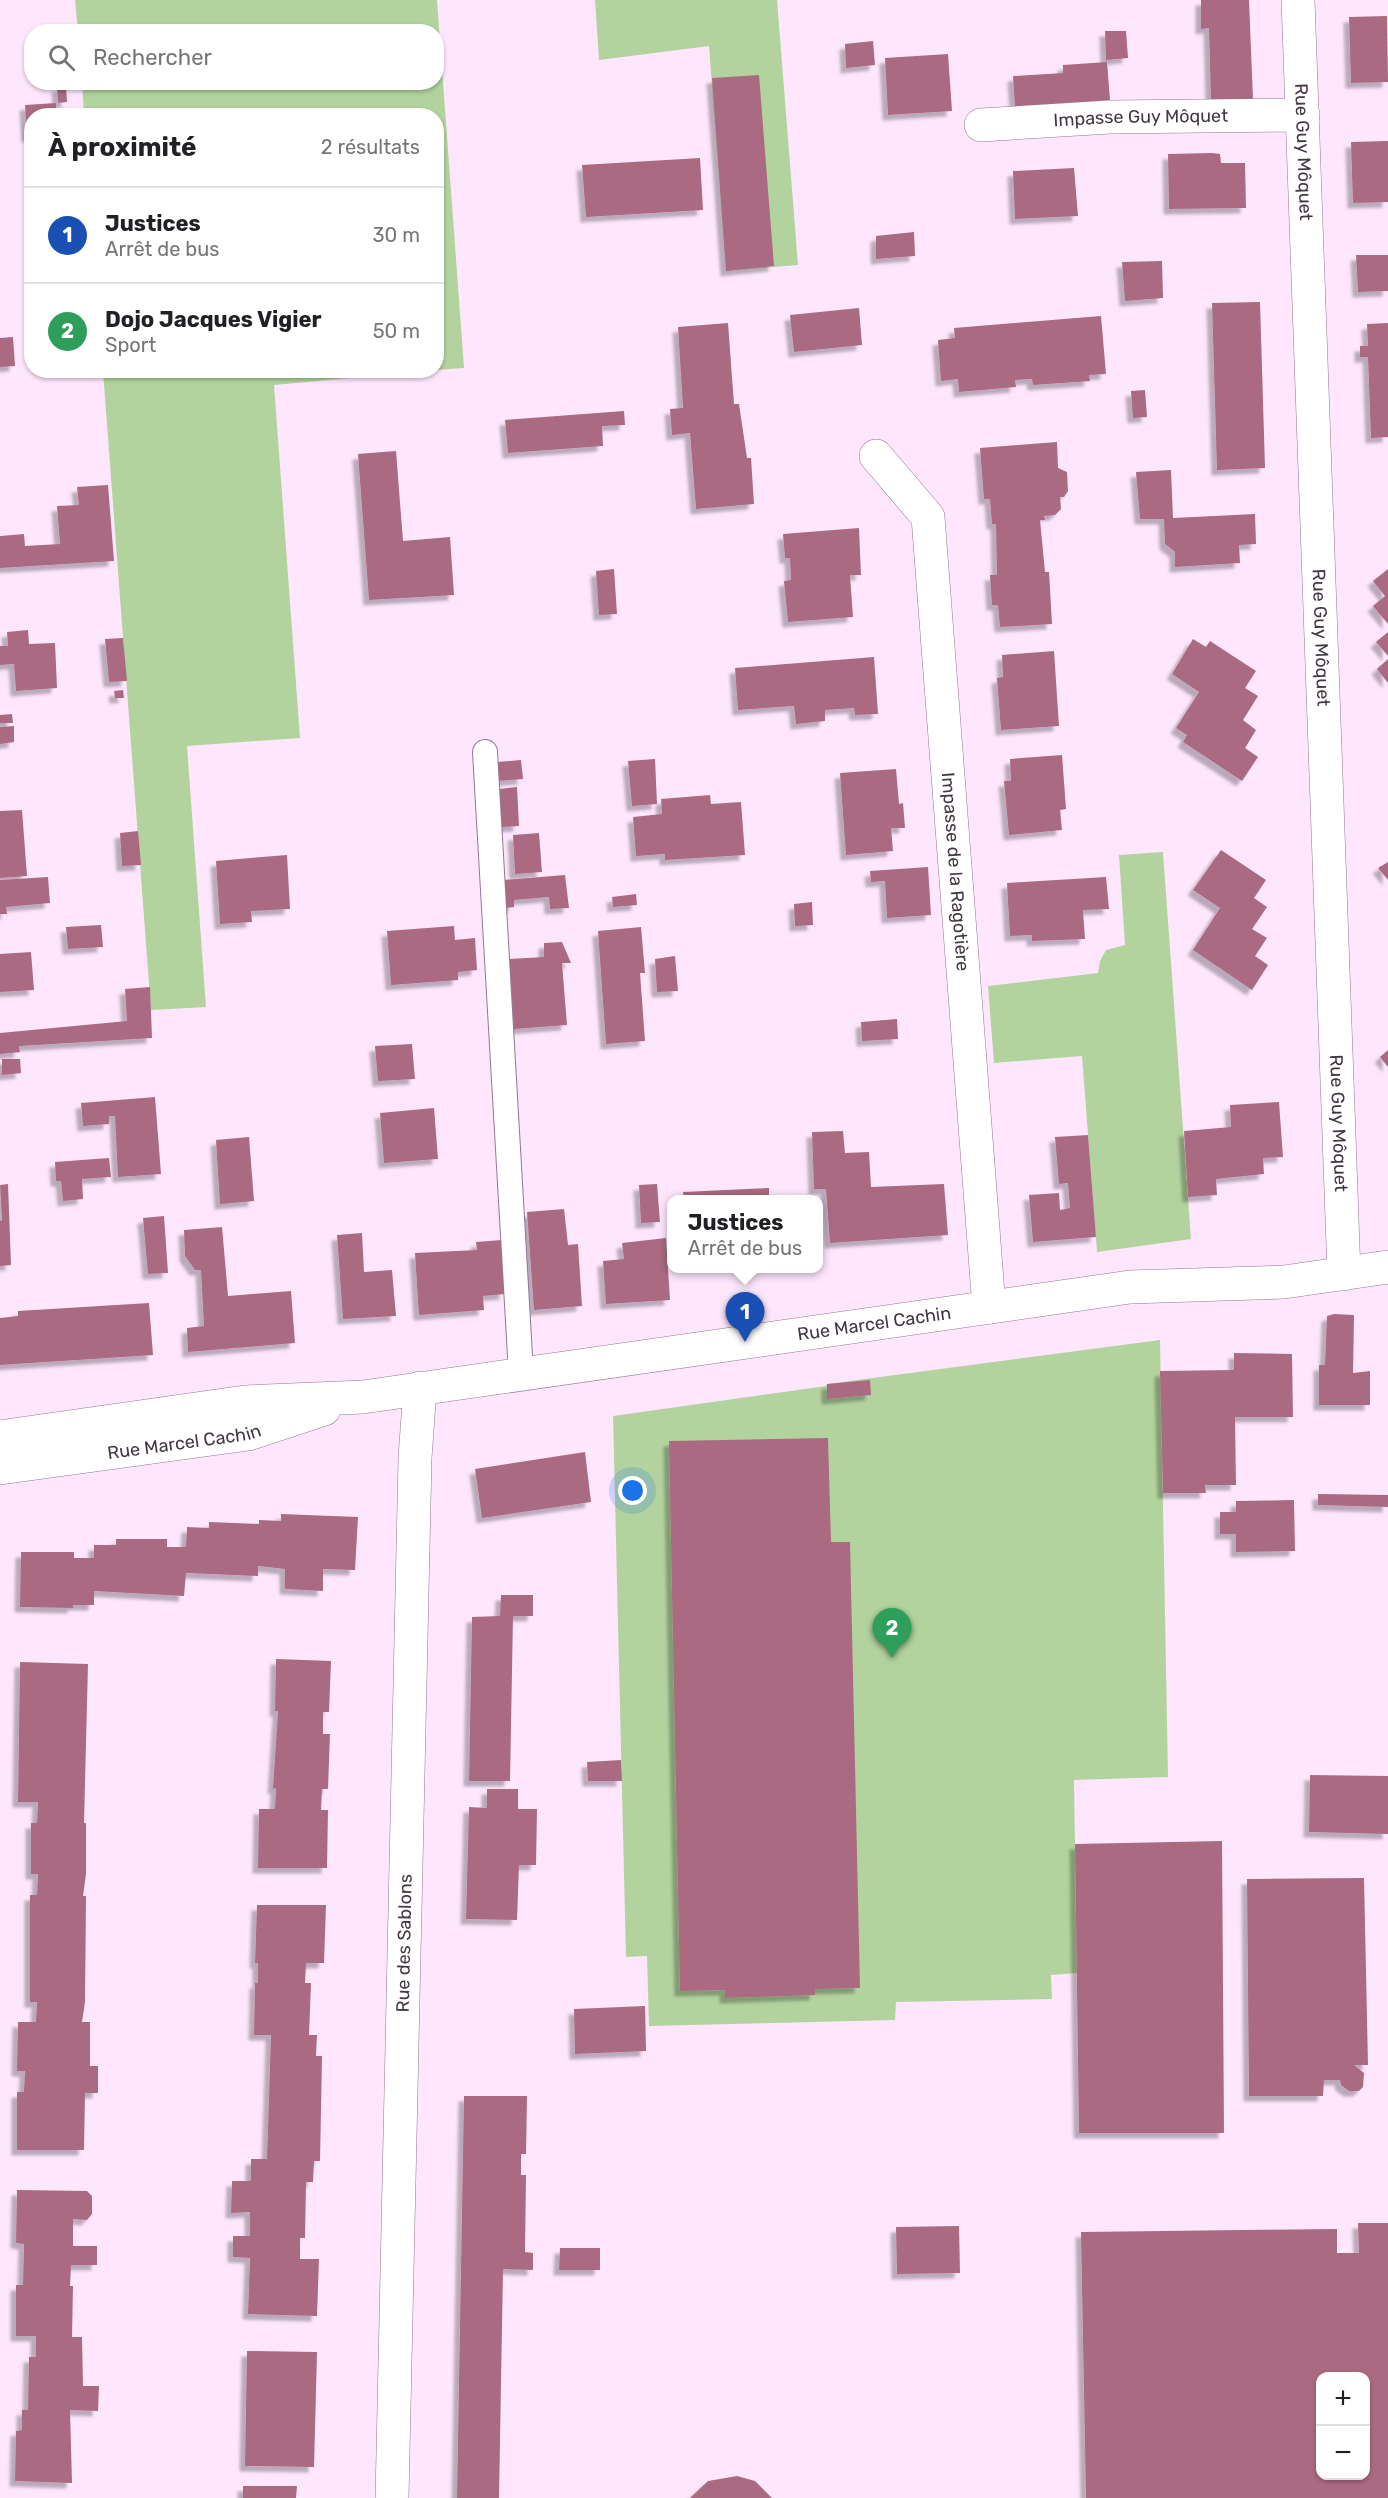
<!DOCTYPE html>
<html lang="fr">
<meta charset="utf-8">
<style>
body{margin:0;font-family:Rubik,sans-serif;background:#f2f2f2;color:#202124}
.controls{position:absolute;right:18px;bottom:18px;display:grid;overflow:hidden;border-radius:12px;box-shadow:0 2px 4px #0004}
.controls button{width:54px;height:54px;display:grid;place-items:center;padding:0;border:0;border-bottom:2px solid #e0e0e0;background:#fff;color:#202124;font:30px sans-serif}
.you{position:absolute;left:633px;top:1491px;width:21px;height:21px;margin:-15px;border:4px solid #fff;border-radius:50%;background:#1a73e8;box-shadow:0 0 0 9px #1a73e833}
.badge{display:grid;place-items:center;width:39px;height:39px;border-radius:50%;background:#2563eb;color:#fff;font-size:20px;font-weight:700}
.pin{position:absolute;translate:-50% -50px;filter:drop-shadow(0 2px 3px #0008)}
.pin::after{content:'';position:absolute;top:32px;width:21px;height:18px;background:inherit;clip-path:polygon(0 0,100% 0,50% 100%)}
.popup{position:absolute;left:667px;top:1195px;width:156px;height:78px;box-sizing:border-box;display:grid;place-content:center;border-radius:12px;background:#fff;filter:drop-shadow(0 2px 4px #0005);font-size:20px;white-space:nowrap;color:#757577}
.popup b{font-size:22px;color:#202124}
.popup::after{content:'';position:absolute;left:50%;top:100%;margin-left:-12px;border:12px solid transparent;border-top-color:#fff}
.list{margin:0;padding:0;list-style:none}
h2{display:flex;justify-content:space-between;align-items:center;height:78px;margin:0;padding:0 24px;font-size:26px}
h2 small{font-size:20px;font-weight:400;color:#757577}
.list li{display:grid;grid-template-columns:39px 1fr auto;gap:18px;align-items:center;box-sizing:border-box;height:96px;padding:0 24px;border-top:2px solid #e0e0e0}
.list b{display:block;font-size:22px;white-space:nowrap}
.list p{margin:0;font-size:20px;white-space:nowrap;color:#757577}
.list em{font-size:20px;font-style:normal;color:#757577}
.icon{flex:none;width:33px;height:33px;fill:none;stroke:currentColor;stroke-width:2;stroke-linecap:round;stroke-linejoin:round}
.map{position:relative;flex:none;width:1388px;height:2498px;overflow:hidden}
.search{position:absolute;background:#fff;box-shadow:0 2px 4px #0004;left:24px;top:24px;width:420px;height:66px;display:flex;align-items:center;gap:15px;box-sizing:border-box;padding:0 21px;border-radius:24px;color:#757577;font-size:22px}
.panel{position:absolute;background:#fff;box-shadow:0 2px 4px #0004;left:24px;top:108px;width:420px;height:270px;border-radius:24px}
.map>svg:first-child{display:block}
.green{fill:#b2d39e}
.building{fill:#aa6a82;fill-rule:evenodd;filter:url(#shadow)}
.lines{fill:none;stroke-linecap:round;stroke-linejoin:round}
.lane-casing{stroke:#927791;stroke-width:26}
.street-casing{stroke:#927791;stroke-width:34}
.secondary-casing{stroke:#927791;stroke-width:34}
.lane{stroke:#fff;stroke-width:24}
.street{stroke:#fff;stroke-width:33}
.secondary{stroke:#fff;stroke-width:33}
.labels{text-anchor:middle;dominant-baseline:central;stroke-width:6;stroke-linejoin:round;paint-order:stroke}
.street-label{font-size:18px;fill:#423742;stroke:#fee7fd}
</style>
<div class="map">
<svg width="1388" height="2498" viewBox="0 0 1388 2498">
<defs>
<filter id="shadow"><feDropShadow dx="-5.5" dy="5.5" stdDeviation="1.5" flood-color="#0004"/></filter>
</defs>
<rect width="100%" height="100%" fill="#fee7fd"/>
<!-- green -->
<g class="green">
<path d="M75,0H437L464,368L436,370V116L84,115L82,83L436,82V32L78,31Z"/>
<path d="M595,0H777L798,265L726,271L709,46L599,60Z"/>
<path d="M436,370L274,385L300,738L187,746L206,1007L151,1010L103,371Z"/>
<path d="M1163,852L1191,1239L1097,1252L1082,1056L994,1063L988,986L1098,973L1100,961L1106,950L1125,945L1119,855Z"/>
<path d="M1160,1340L1168,1777L1074,1780L1077,1973L1051,1975L1052,1999L896,2002L895,2020L649,2026L647,1956L626,1957L613,1416L826,1386L827,1384Z"/>
</g>
<!-- building -->
<g class="building">
<path d="M1201,0H1249L1253,100H1211L1209,28L1201,29Z"/>
<path d="M1387,16L1388,82L1351,83L1349,17Z"/>
<path d="M1105,31H1126L1128,58L1106,60Z"/>
<path d="M873,41L875,65L846,68L845,44Z"/>
<path d="M948,54L952,111L888,115L885,58Z"/>
<path d="M1107,62L1110,100L1015,107L1013,76L1063,73V65Z"/>
<path d="M759,75L774,266L726,271L712,78Z"/>
<path d="M66,86L67,102L58,103L57,87Z"/>
<path d="M56,103L57,116H32V136L27,137L25,105Z"/>
<path d="M1388,141V202L1353,203L1351,142Z"/>
<path d="M1212,153L1220,154L1221,163H1245L1246,208L1169,209L1168,154Z"/>
<path d="M700,158L703,210L586,217L582,165Z"/>
<path d="M1074,168L1078,216L1015,219L1013,171Z"/>
<path d="M914,232L915,256L876,259V236Z"/>
<path d="M1356,255H1388V291L1358,292Z"/>
<path d="M1162,261L1163,298L1125,301L1122,262Z"/>
<path d="M1260,302L1265,468L1217,470L1212,303Z"/>
<path d="M859,308L862,345L794,352L790,315Z"/>
<path d="M1101,316L1106,374L1089,375L1090,381L1033,385L1032,379L1015,380L1016,387L959,392L958,379L941,381L938,340L955,338L954,328Z"/>
<path d="M728,323L734,404H739L747,458H751L754,504L696,509L690,433L672,435L670,409L683,408L678,327Z"/>
<path d="M1388,323V437L1371,438L1368,357H1360V346H1368L1367,324Z"/>
<path d="M13,337L15,366L0,367V338Z"/>
<path d="M1145,390L1147,417L1133,418L1131,391Z"/>
<path d="M624,411L625,425L602,426L603,446L508,453L505,420Z"/>
<path d="M1057,442L1058,468L1067,472L1068,491L1064,497H1060L1061,509L1055,515L1044,516L1045,520H1040L1045,572H1049L1052,624L1000,627L998,605H992L990,575H997L996,524H992L990,499H984L980,448Z"/>
<path d="M396,451L403,541L450,537L454,595L369,600L358,454Z"/>
<path d="M1171,470L1173,518L1255,514L1256,544L1239,545L1240,563L1175,567V552L1165,544L1164,519H1140L1136,472Z"/>
<path d="M108,485L114,561L0,568V536L24,534L25,546L60,544L57,506L79,505L77,487Z"/>
<path d="M859,528L861,575H850L853,617L788,622L784,581L791,580L790,558H785L783,534Z"/>
<path d="M614,569L617,614L599,615L596,571Z"/>
<path d="M1388,569V624L1373,606L1385,596L1373,581Z"/>
<path d="M28,630L29,644L55,643L57,688L16,691L14,664L0,665V646H8L7,632Z"/>
<path d="M1388,632V656L1376,642Z"/>
<path d="M123,638L127,681L109,682L105,639Z"/>
<path d="M1193,639L1206,647L1210,641L1256,671L1245,688L1258,696L1243,720L1256,730L1245,748L1258,757L1242,781L1183,742L1187,735L1176,728L1199,692L1172,674Z"/>
<path d="M1054,651L1059,726L1001,730L997,678L1003,677L1002,655Z"/>
<path d="M874,657L878,714L855,715L854,708L825,710V721L796,724L794,706L738,710L735,668Z"/>
<path d="M1388,659V683L1377,669Z"/>
<path d="M123,690L124,698H115L114,691Z"/>
<path d="M12,714L13,723H0V715Z"/>
<path d="M14,726V742L0,744V727Z"/>
<path d="M1062,755L1066,809L1060,810L1062,830L1009,835L1004,781H1011L1010,759Z"/>
<path d="M655,759L657,804L632,806L628,761Z"/>
<path d="M521,760L523,779L498,781L497,762Z"/>
<path d="M896,769L899,804L903,803L905,828H891L893,851L846,855L840,773Z"/>
<path d="M517,787L519,826L502,827L499,789Z"/>
<path d="M710,795L711,804L741,802L745,855L665,860V854L636,856L633,817L662,814L661,799Z"/>
<path d="M22,810L27,876L0,878V811Z"/>
<path d="M138,831L141,865L122,866L120,833Z"/>
<path d="M539,833L542,872L515,874L513,835Z"/>
<path d="M1221,850L1266,880L1254,898L1267,907L1252,929L1267,938L1255,956L1268,965L1252,990L1193,950L1220,908L1193,890Z"/>
<path d="M287,855L290,909L251,911L252,922L220,924L216,861Z"/>
<path d="M1388,862V880L1378,868Z"/>
<path d="M928,867L931,915L887,918L885,881L871,882L870,871Z"/>
<path d="M565,875L569,908L550,909L549,897L514,900V907L505,908L503,880Z"/>
<path d="M48,877L50,903L6,907L7,914H0V880Z"/>
<path d="M1106,877L1109,909L1083,910L1085,939L1032,941V935L1010,936L1007,883Z"/>
<path d="M636,894L637,905L613,907L612,897Z"/>
<path d="M812,902L813,925L795,926L794,904Z"/>
<path d="M101,925L103,947L68,949L66,927Z"/>
<path d="M454,926L455,940L475,938L477,970L458,972V980L391,985L387,931Z"/>
<path d="M641,927L645,973H640L645,1041L606,1044L598,931Z"/>
<path d="M562,942L571,963H562L567,1025L514,1029L509,959L544,957V943Z"/>
<path d="M31,952L34,990L0,992V954Z"/>
<path d="M675,956L678,991L657,992L655,959Z"/>
<path d="M150,987L152,1038L19,1046L20,1052L0,1054V1033L127,1021L125,989Z"/>
<path d="M897,1019L898,1039L862,1041L861,1022Z"/>
<path d="M412,1044L415,1079L378,1081L375,1046Z"/>
<path d="M1388,1050V1067L1380,1057Z"/>
<path d="M2,1059H20L21,1073L2,1075Z"/>
<path d="M155,1097L161,1174L118,1177L115,1116H109V1124L83,1126L81,1103Z"/>
<path d="M1279,1102L1283,1157L1263,1158L1264,1174L1216,1179L1217,1195L1188,1197L1184,1131L1231,1127L1230,1105Z"/>
<path d="M434,1108L438,1159L384,1163L380,1113Z"/>
<path d="M843,1131L845,1153L869,1152L871,1187L944,1184L948,1235L830,1243L826,1189H814L812,1132Z"/>
<path d="M1088,1135L1096,1237L1033,1242L1029,1195L1059,1193L1060,1210L1070,1208L1068,1183L1059,1184L1055,1137Z"/>
<path d="M249,1137L254,1201L220,1204L216,1140Z"/>
<path d="M109,1158L111,1177L82,1179L83,1199L63,1201L61,1181H56L55,1162Z"/>
<path d="M8,1184L11,1265L0,1266V1221L2,1220L0,1185Z"/>
<path d="M657,1184L660,1222L641,1223L639,1185Z"/>
<path d="M769,1188V1200H684L683,1192Z"/>
<path d="M564,1209L568,1245L578,1244L582,1306L534,1310L527,1212Z"/>
<path d="M164,1216L168,1273L148,1274L143,1218Z"/>
<path d="M222,1227L228,1296L291,1291L295,1343L188,1352L187,1328L204,1326L201,1270H195L185,1256L184,1230Z"/>
<path d="M362,1233L364,1272L392,1270L396,1316L343,1319L337,1235Z"/>
<path d="M666,1238L670,1300L606,1304L603,1261L624,1259L622,1243Z"/>
<path d="M502,1240L505,1294L483,1296L484,1310L419,1315L415,1253L477,1250L476,1242Z"/>
<path d="M149,1303L153,1355L0,1365V1318L18,1316V1311Z"/>
<path d="M1334,1314L1354,1315L1353,1373L1370,1371V1405H1319V1365H1325L1327,1316Z"/>
<path d="M1234,1353L1292,1354L1293,1417H1235L1236,1485H1205L1206,1493H1163L1160,1371L1234,1370Z"/>
<path d="M870,1380L871,1395L827,1399V1384Z"/>
<path d="M828,1438L831,1542H850L860,1988L815,1989V1995L725,1998V1990L680,1991L669,1441Z"/>
<path d="M585,1452L591,1502L482,1518L475,1469Z"/>
<path d="M1318,1494L1388,1495V1507L1318,1505Z"/>
<path d="M1294,1500L1295,1551L1236,1552V1534H1220V1512H1236V1501Z"/>
<path d="M281,1514L358,1517L355,1570L323,1569V1591L285,1589V1569L258,1566V1576L186,1573L184,1596L94,1591V1605H73V1608L20,1607L21,1552H74V1558H94V1545H116V1539H167V1547H186L187,1527L209,1528V1522L259,1524V1520L281,1521Z"/>
<path d="M501,1595H533V1616H513L510,1781H469L472,1617L500,1616Z"/>
<path d="M276,1659L331,1661L329,1712H323V1734H330L328,1789H322L321,1810H328L327,1868H258L259,1809H275L276,1788L273,1789L278,1711H275Z"/>
<path d="M20,1662L88,1664L84,1823H86V1874L83,1896H86L85,2002L82,2022H90V2066H98V2093H85L84,2150H17V2092H24L25,2071H17L18,2022H36L37,2002H30V1895H37L38,1874H31V1823H37L38,1802H18Z"/>
<path d="M621,1760L622,1781H588L587,1762Z"/>
<path d="M1310,1775L1388,1776V1834L1309,1832Z"/>
<path d="M487,1789H518V1809H537L536,1865H519L517,1920L466,1919L469,1807L487,1808Z"/>
<path d="M1222,1841L1224,2133H1079L1075,1844Z"/>
<path d="M1364,1878L1368,2065H1354L1364,2073L1363,2087L1359,2091H1349L1341,2085L1340,2080H1324L1323,2096H1249L1247,1879Z"/>
<path d="M257,1905H326L324,1963H306L305,1983H311L309,2035H317L316,2056H322L321,2110L320,2161H314L313,2182H306L305,2238H300V2259H319L317,2316L248,2314L250,2258L233,2257V2236H250V2212L231,2213L232,2181H251V2159H267L271,2035H254L255,1983H258V1963H255Z"/>
<path d="M645,2006L646,2051L575,2054L574,2009Z"/>
<path d="M464,2096H527L526,2154H521V2175H526L525,2252L533,2253V2270L503,2269L499,2498H457Z"/>
<path d="M17,2190L87,2191L92,2196V2214L87,2220L73,2219V2246H97V2265H71L70,2286H73L72,2337H82L83,2386H99L98,2411L70,2410L72,2483L15,2481L16,2431L22,2430V2410H28L29,2357H36V2336H16V2285H23L24,2244L16,2243Z"/>
<path d="M1358,2223H1388V2498H1086L1081,2232L1337,2229V2253H1359ZM1320,2376H1366V2476L1320,2475Z"/>
<path d="M959,2226L960,2273L897,2274L896,2227Z"/>
<path d="M560,2248H600V2270H559Z"/>
<path d="M247,2351L317,2352L314,2467L245,2466Z"/>
<path d="M737,2476L755,2481L772,2498H690L708,2481Z"/>
<path d="M243,2486H297L296,2498H243Z"/>
</g>
<g class="lines">
<!-- lane casing -->
<g class="lane-casing">
<path id="lane" d="M485,752L521,1373"/>
</g>
<!-- street casing -->
<g class="street-casing">
<g id="street">
<path id="s1" d="M1298,0L1344,1274"/>
<path id="s2" d="M981,125L1110,117L1303,115"/>
<path id="s3" d="M876,456L928,517L989,1307"/>
<path id="s4" d="M392,2498L415,1458L420,1388"/>
</g>
</g>
<!-- secondary casing -->
<g class="secondary-casing">
<g id="secondary">
<path id="s5" d="M0,1437L245,1402L363,1397L1130,1287L1284,1282L1388,1267"/>
<path id="s6" d="M0,1468L248,1434L324,1409"/>
</g>
</g>
<!-- lane -->
<use href="#lane" class="lane"/>
<!-- street -->
<use href="#street" class="street"/>
<!-- secondary -->
<use href="#secondary" class="secondary"/>
</g>
<g class="labels">
<!-- street labels -->
<g class="street-label">
<text stroke="none"><textPath href="#s2" startOffset="160">Impasse Guy Môquet</textPath></text>
<text stroke="none"><textPath href="#s1" startOffset="152">Rue Guy Môquet</textPath></text>
<text stroke="none"><textPath href="#s1" startOffset="638">Rue Guy Môquet</textPath></text>
<text stroke="none"><textPath href="#s3" startOffset="436">Impasse de la Ragotière</textPath></text>
<text stroke="none"><textPath href="#s1" startOffset="1124">Rue Guy Môquet</textPath></text>
<text stroke="none"><textPath href="#s5" startOffset="882">Rue Marcel Cachin</textPath></text>
<text stroke="none"><textPath href="#s6" startOffset="186">Rue Marcel Cachin</textPath></text>
<text stroke="none"><textPath href="#s4" startOffset="555">Rue des Sablons</textPath></text>
</g>
</g>
</svg>
<div class="controls">
<button>+</button>
<button>−</button>
</div>
<div class="you"></div>
<div class="pin badge" style="left:745px;top:1342px;background:#1a4fb4">1</div>
<div class="popup"><b>Justices</b>Arrêt de bus</div>
<div class="pin badge" style="left:892px;top:1658px;background:#2e9e5b">2</div>
<div class="search"><svg class="icon" aria-label="search" viewBox="0 0 24 24"><circle cx="10" cy="10" r="6"/><path d="M15 15l6 6"/></svg>Rechercher</div>
<section class="panel">
<h2>À proximité<small>2 résultats</small></h2>
<ul class="list">
<li><span class="badge" style="background:#1a4fb4">1</span><div><b>Justices</b><p>Arrêt de bus</p></div><em>30 m</em></li>
<li><span class="badge" style="background:#2e9e5b">2</span><div><b>Dojo Jacques Vigier</b><p>Sport</p></div><em>50 m</em></li>
</ul>
</section>
</div>
